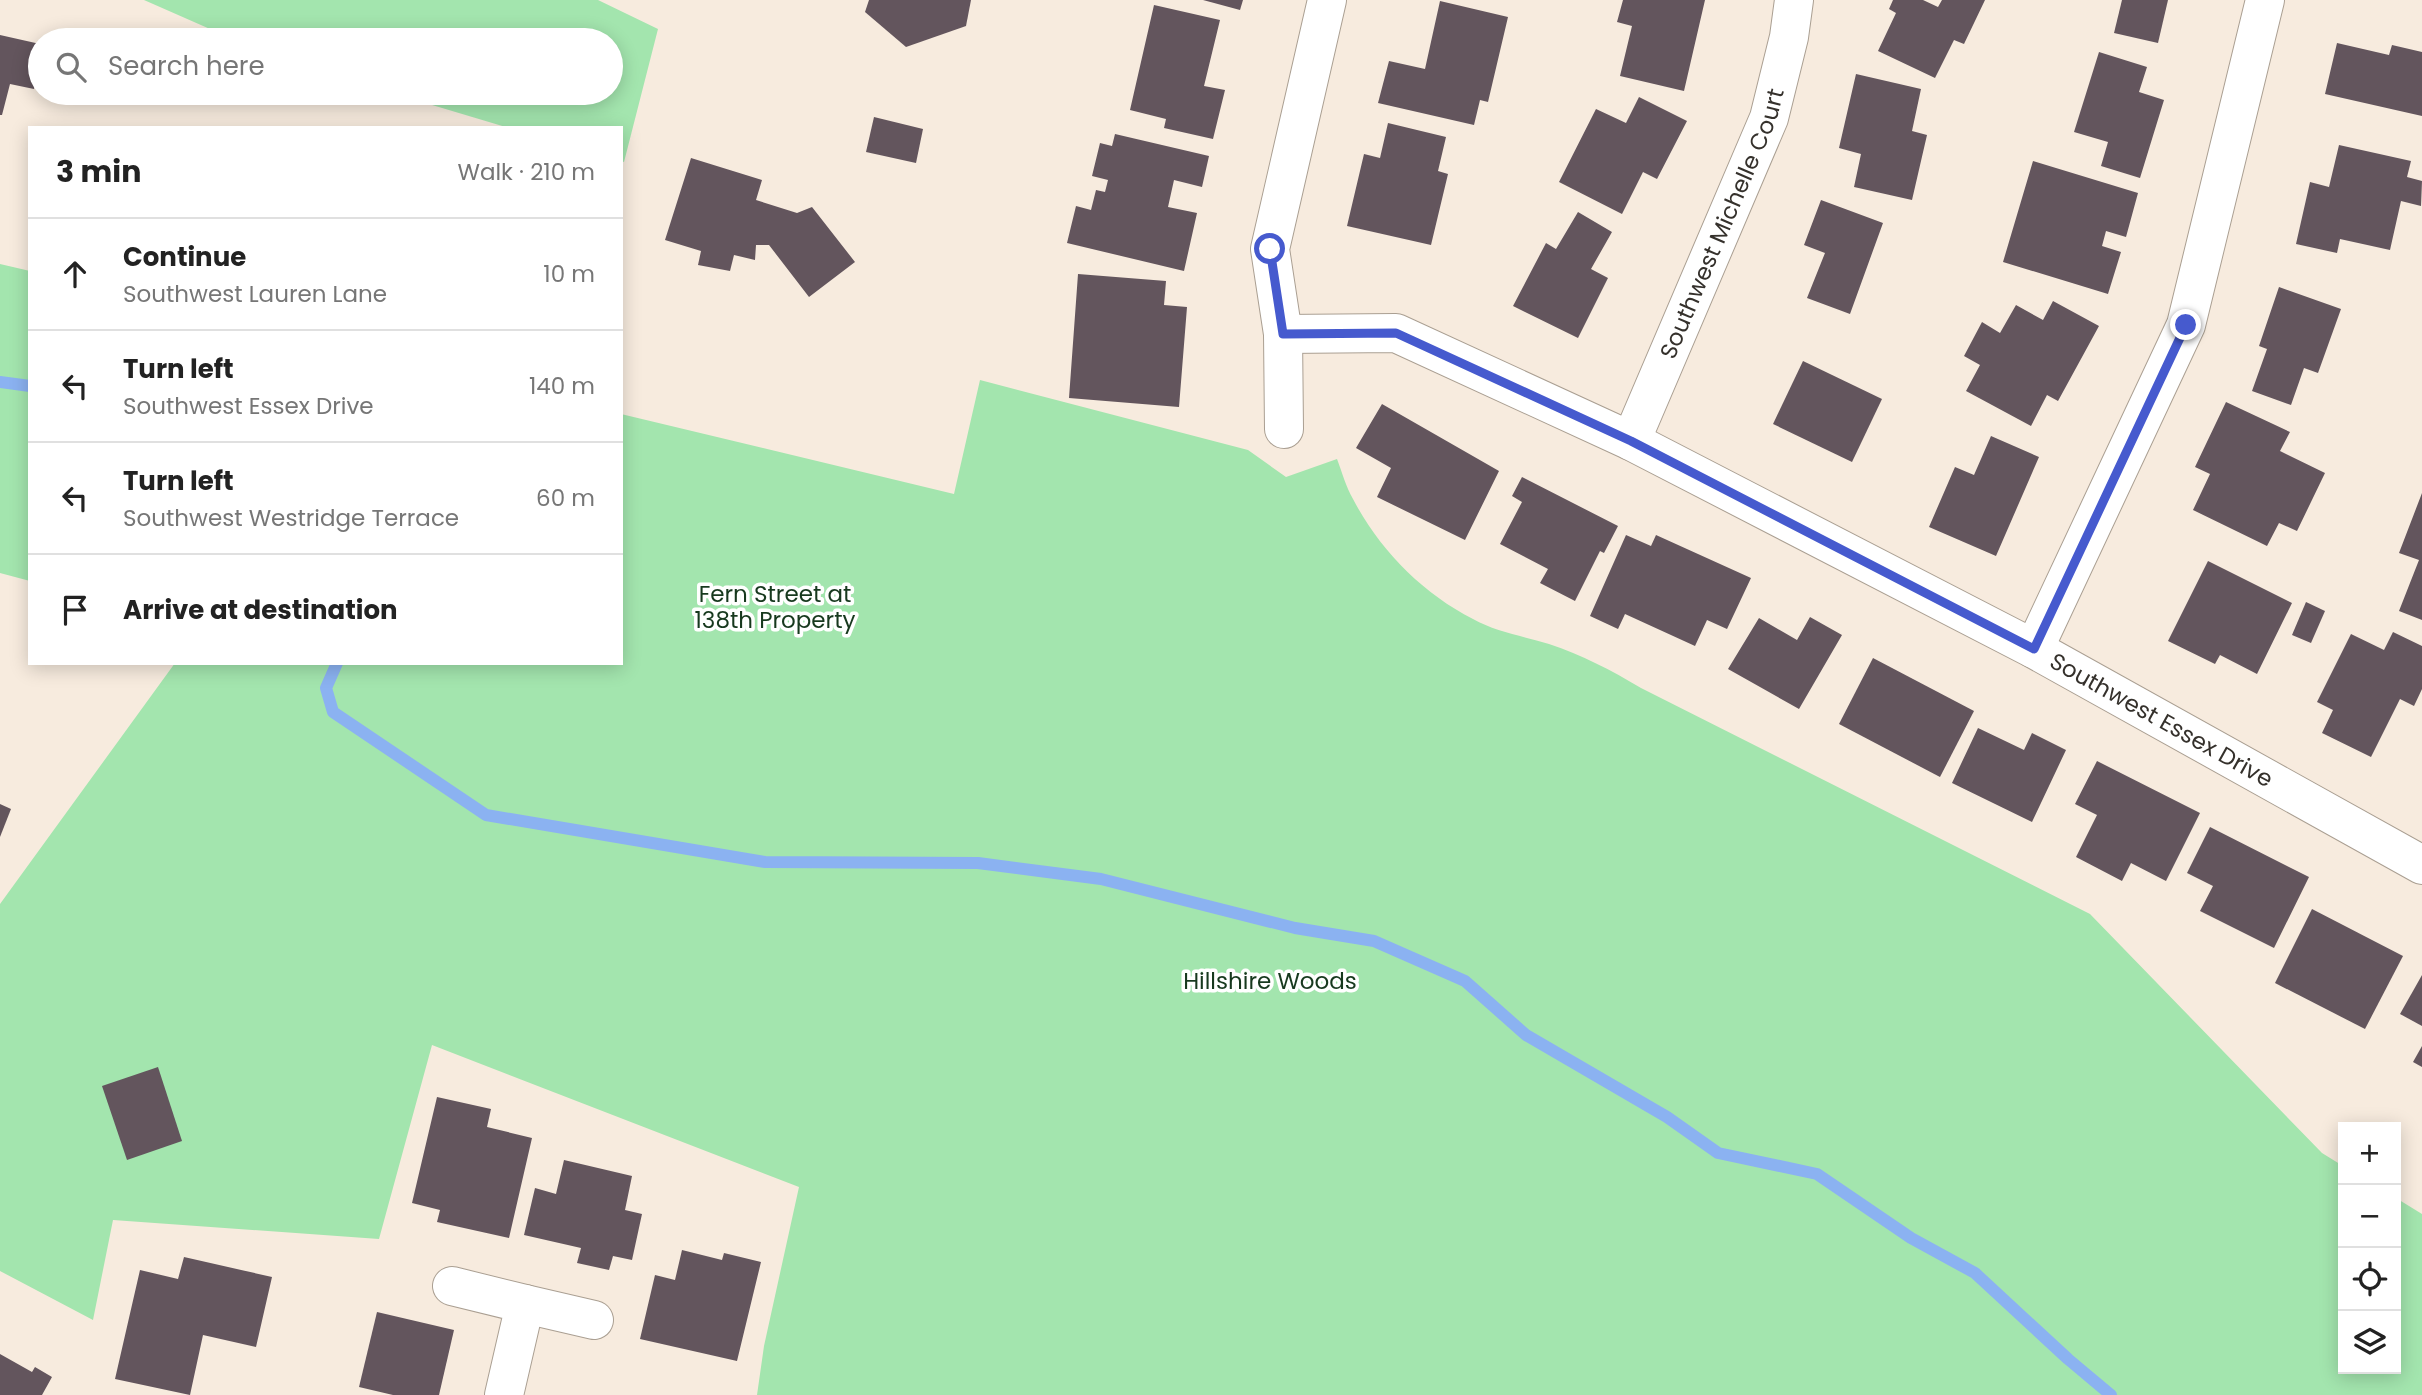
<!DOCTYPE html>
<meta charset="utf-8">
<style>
body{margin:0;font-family:Poppins,sans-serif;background:#f2f2f2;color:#222}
.controls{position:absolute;right:21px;bottom:21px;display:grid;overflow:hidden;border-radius:0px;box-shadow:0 4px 18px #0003}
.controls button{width:63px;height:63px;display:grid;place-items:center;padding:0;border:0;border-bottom:2px solid #e0e0e0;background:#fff;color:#222;font:35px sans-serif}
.stop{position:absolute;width:21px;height:21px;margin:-16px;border:5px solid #465ace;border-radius:50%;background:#fff}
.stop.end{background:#465ace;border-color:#fff;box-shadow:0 2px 7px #0008}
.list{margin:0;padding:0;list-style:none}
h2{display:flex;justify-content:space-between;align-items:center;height:91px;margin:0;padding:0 28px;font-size:30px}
h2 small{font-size:23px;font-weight:400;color:#767676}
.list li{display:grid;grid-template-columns:46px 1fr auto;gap:21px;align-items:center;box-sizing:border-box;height:112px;padding:0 28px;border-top:2px solid #e0e0e0}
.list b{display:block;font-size:26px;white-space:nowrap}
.list p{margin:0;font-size:23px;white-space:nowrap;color:#767676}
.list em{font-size:23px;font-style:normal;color:#767676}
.icon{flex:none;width:38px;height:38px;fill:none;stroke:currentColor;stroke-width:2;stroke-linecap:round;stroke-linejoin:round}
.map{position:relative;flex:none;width:2422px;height:1395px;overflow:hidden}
.search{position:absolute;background:#fff;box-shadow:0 4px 18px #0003;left:28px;top:28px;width:595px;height:77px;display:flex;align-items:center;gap:18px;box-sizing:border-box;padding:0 24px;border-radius:38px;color:#767676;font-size:26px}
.panel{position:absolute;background:#fff;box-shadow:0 4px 18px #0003;left:28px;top:126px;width:595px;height:539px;border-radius:0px}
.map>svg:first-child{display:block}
.green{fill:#a3e5ae}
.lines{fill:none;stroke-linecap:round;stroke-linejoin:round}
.stream{stroke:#8bb2f1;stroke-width:12}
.building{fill:#63555d}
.minor-casing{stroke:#aa9f92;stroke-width:40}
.minor{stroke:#fff;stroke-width:38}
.route{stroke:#465ace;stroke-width:9}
.labels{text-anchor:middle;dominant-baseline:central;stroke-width:7;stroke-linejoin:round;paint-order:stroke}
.street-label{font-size:23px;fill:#35312c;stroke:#fff}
.park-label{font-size:23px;fill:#17391e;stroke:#fff}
</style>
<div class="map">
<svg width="2422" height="1395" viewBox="0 0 2422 1395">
<rect width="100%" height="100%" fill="#f7ebde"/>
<!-- green -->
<g class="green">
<path d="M144,0H598L658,29L624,162L621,161V128H509L392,93H611V40H235Z"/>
<path d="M0,264L30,271V581L0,573Z"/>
<path d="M980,380L1248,450L1286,477L1337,459C1342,472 1346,487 1353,499C1379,549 1422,593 1473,619C1496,632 1523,636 1549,644C1582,655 1611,670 1641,688L2090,914L2322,1153L2343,1166V1369H2396V1198L2422,1214V1395H757L764,1346L799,1187L432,1045L379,1239L113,1220L93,1320L0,1271V904L175,663H621V414L954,494Z"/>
</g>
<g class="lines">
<!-- stream -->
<g class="stream">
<path d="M0,382L30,386"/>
<path d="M337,663L326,688L333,712L486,815L765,862L978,863L1101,879L1295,928L1374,941L1465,981L1526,1035L1667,1117L1718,1153L1817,1174L1911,1238L1975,1273L2068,1359L2111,1395"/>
</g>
</g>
<!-- building -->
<g class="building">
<path d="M869,0H971L966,26L906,47L865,12Z"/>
<path d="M1203,0H1243L1240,10Z"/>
<path d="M1623,0H1705L1684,91L1620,76L1632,26L1617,22Z"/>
<path d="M1893,0H1923L1938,7L1942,0H1985L1964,44L1954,40L1935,78L1878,51L1896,13L1889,9Z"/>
<path d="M2122,0H2168L2158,43L2114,33Z"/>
<path d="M1440,1L1508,17L1488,102L1480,100L1474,125L1378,103L1389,61L1425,69Z"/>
<path d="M1154,5L1220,20L1204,86L1225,90L1213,139L1164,128L1166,119L1130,110Z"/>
<path d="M0,35L40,44V60L34,89L10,84L2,115H0Z"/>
<path d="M2337,43L2389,55L2392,45L2422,52V116L2325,94Z"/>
<path d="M2099,52L2147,67L2139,92L2164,100L2140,178L2101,166L2108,142L2074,132Z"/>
<path d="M1856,74L1921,89L1912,131L1927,135L1912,200L1854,187L1861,154L1839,148Z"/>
<path d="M1639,97L1687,121L1657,179L1643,172L1622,214L1559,182L1596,109L1626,123Z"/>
<path d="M874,117L923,129L916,163L866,152Z"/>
<path d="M1388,123L1446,137L1438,171L1448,174L1431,245L1347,226L1364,154L1380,158Z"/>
<path d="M1115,134L1209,156L1202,187L1174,180L1168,207L1197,213L1184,271L1067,243L1076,206L1091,210L1096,190L1105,192L1108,180L1092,176L1100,143L1112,146Z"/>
<path d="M2339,145L2411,161L2407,177L2422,181L2421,206L2401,201L2390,250L2340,239L2337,253L2296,244L2310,182L2329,187Z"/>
<path d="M691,158L762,180L756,200L797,213L812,207L855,262L809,297L769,245H756L755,260L734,255L730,271L698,265L701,251L665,240Z"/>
<path d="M2033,161L2138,193L2126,237L2106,231L2102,246L2121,252L2108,294L2003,262Z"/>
<path d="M1821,200L1883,223L1850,314L1807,298L1825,253L1804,245Z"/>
<path d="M1578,212L1612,232L1591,269L1608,278L1578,338L1513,306L1546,243L1556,249Z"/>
<path d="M1078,274L1166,281L1164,305L1187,307L1179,407L1069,398Z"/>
<path d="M2279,287L2341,309L2318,373L2304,368L2291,405L2252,391L2267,349L2259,346Z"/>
<path d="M2053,301L2099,326L2058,401L2047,395L2031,426L1966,391L1980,365L1964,356L1982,322L2000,333L2016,305L2043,320Z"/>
<path d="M1803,361L1882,399L1852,462L1773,424Z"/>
<path d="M2226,402L2290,432L2280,451L2325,473L2297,531L2279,523L2267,546L2193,510L2210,474L2195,467Z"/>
<path d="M1382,404L1499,471L1465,540L1377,497L1391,468L1356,448Z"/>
<path d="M1991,436L2039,457L1996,556L1929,527L1955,467L1974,475Z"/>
<path d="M1522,477L1618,526L1604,553L1600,551L1575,601L1540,583L1548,569L1500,544L1522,502L1512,496Z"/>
<path d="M2422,493V620L2399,611L2419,560L2399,553Z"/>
<path d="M1626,535L1651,546L1656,535L1751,578L1727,629L1707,620L1695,646L1625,614L1618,629L1590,616Z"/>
<path d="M2208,561L2292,603L2257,674L2220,655L2215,664L2168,641Z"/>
<path d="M2306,602L2325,611L2311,643L2292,635Z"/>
<path d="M1810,617L1842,635L1799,709L1728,669L1759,618L1797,640Z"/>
<path d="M2393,632L2422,646V689L2414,706L2400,699L2371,757L2322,733L2333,710L2317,702L2351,634L2384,650Z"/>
<path d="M1873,658L1974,711L1940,777L1839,724Z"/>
<path d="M1978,728L2024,750L2032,733L2066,750L2032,822L1952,783Z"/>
<path d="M2097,761L2200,813L2166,881L2131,863L2122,881L2076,857L2097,815L2075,804Z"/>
<path d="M0,804L11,809L0,837Z"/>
<path d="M2210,827L2309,877L2274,948L2200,911L2213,886L2187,873Z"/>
<path d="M2312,909L2403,956L2365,1029L2275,983Z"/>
<path d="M2422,975V1026L2400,1014Z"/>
<path d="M2422,1046V1067L2413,1062Z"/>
<path d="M158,1067L182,1141L127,1160L102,1086Z"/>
<path d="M437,1097L491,1109L487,1127L532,1138L509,1238L437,1222L440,1210L412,1203Z"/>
<path d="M564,1160L632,1176L625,1210L642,1214L632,1260L613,1256L609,1270L577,1263L581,1248L524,1235L535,1188L556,1194Z"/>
<path d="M682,1250L722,1260L724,1253L761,1262L737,1361L640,1339L655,1275L675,1280Z"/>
<path d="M184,1257L272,1277L256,1347L203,1335L190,1395L115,1379L140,1270L178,1279Z"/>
<path d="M377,1312L454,1330L439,1395H393L359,1387Z"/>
<path d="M0,1354L32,1372L35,1367L52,1377L42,1395H0Z"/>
</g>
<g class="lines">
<!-- minor casing -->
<g class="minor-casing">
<g id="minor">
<path id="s1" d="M1283,334L1396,333L1631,441L2034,649L2422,865"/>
<path d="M1284,429L1283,334L1270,249L1327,0"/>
<path id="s2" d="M1631,441L1769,118L1789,37L1794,0"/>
<path d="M2034,649L2186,325L2265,0"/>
<path d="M452,1286L525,1304L504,1395"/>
<path d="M525,1304L594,1320"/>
</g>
</g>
<!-- minor -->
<use href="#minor" class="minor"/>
</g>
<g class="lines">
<!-- route -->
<path class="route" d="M1270,249L1283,334L1396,333L1631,441L2034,649L2186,325"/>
</g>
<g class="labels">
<!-- street labels -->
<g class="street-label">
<text stroke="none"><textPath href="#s2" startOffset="236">Southwest Michelle Court</textPath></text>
<text stroke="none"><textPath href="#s1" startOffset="971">Southwest Essex Drive</textPath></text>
</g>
<!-- park labels -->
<g class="park-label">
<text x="775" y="594">Fern Street at<tspan x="775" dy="26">138th Property</tspan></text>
<text x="1270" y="981">Hillshire Woods</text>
</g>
</g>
</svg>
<div class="controls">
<button>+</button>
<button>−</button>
<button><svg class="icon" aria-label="locate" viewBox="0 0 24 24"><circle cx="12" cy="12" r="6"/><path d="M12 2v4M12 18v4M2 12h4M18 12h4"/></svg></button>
<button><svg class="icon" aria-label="layers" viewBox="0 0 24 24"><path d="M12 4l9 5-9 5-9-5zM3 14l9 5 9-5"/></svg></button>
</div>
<div class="stop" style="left:1270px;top:249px"></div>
<div class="stop end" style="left:2186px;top:325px"></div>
<div class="search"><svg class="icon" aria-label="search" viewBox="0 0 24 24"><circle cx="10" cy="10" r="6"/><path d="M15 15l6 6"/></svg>Search here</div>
<section class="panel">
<h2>3 min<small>Walk · 210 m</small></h2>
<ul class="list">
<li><svg class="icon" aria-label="ahead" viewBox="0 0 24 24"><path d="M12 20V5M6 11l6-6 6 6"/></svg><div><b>Continue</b><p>Southwest Lauren Lane</p></div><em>10 m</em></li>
<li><svg class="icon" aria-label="left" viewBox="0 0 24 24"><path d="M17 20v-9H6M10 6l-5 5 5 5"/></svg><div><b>Turn left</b><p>Southwest Essex Drive</p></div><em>140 m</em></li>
<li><svg class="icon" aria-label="left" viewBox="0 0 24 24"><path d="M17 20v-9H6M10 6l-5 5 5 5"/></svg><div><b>Turn left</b><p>Southwest Westridge Terrace</p></div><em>60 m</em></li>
<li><svg class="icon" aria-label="arrive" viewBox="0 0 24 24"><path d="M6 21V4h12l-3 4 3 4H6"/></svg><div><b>Arrive at destination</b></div></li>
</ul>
</section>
</div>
